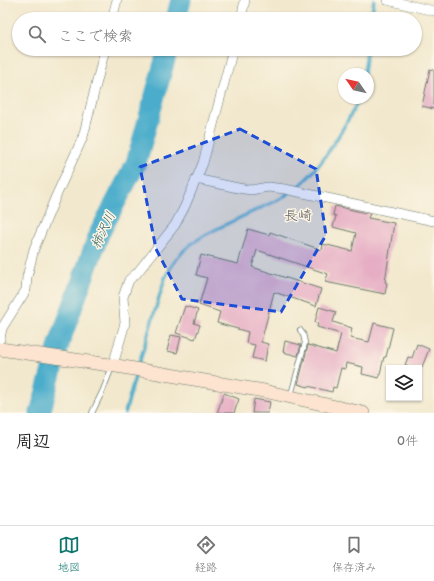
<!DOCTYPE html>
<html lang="ja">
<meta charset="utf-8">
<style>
body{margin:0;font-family:Itim,"Klee One",sans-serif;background:#f2f2f2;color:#222}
.controls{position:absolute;right:12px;bottom:12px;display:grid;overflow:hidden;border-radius:0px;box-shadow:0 1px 3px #0004}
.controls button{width:36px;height:36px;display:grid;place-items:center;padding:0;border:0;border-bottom:1px solid #e0e0e0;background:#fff;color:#222;font:20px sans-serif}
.compass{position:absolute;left:338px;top:68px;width:36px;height:36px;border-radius:50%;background:#fff;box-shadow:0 1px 3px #0004;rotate:304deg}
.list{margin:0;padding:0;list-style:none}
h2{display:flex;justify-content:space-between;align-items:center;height:52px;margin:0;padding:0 16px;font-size:17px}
h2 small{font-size:13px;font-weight:400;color:#767676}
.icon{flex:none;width:22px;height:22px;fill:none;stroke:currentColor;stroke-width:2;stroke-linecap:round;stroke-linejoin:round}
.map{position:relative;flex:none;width:434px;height:413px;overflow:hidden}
.search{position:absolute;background:#fff;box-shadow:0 1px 3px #0004;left:12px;right:12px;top:12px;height:44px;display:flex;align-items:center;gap:10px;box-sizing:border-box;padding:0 14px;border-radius:22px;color:#767676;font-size:15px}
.sheet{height:112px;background:#fff}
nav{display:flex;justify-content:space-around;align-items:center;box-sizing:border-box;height:56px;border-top:1px solid #e0e0e0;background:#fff;font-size:11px;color:#767676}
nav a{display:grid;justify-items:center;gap:2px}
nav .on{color:#0f766e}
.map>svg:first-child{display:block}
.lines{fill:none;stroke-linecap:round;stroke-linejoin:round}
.stream{stroke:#4cadcb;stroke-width:3.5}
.river{stroke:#4cadcb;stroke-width:21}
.building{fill:#e6adc4}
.lane-casing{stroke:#69796a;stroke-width:6}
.street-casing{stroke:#69796a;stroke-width:10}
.secondary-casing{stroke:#69796a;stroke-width:14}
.lane{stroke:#fff;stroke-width:4.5}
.street{stroke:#fff;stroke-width:9}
.secondary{stroke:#fde4d1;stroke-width:13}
.marked{fill:#1d4ed8;fill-opacity:0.2;stroke:#1d4ed8;stroke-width:3;stroke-dasharray:8 5;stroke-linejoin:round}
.labels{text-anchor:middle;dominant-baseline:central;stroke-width:3;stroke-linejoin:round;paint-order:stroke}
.water-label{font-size:13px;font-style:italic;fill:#2c5f61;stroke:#fcf5e5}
.quarter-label{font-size:14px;fill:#656466;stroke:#fcf5e5}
</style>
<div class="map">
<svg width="434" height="413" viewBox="0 0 434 413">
<rect width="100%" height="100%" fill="#fcf5e5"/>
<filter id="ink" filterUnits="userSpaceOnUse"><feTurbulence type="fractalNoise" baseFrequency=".025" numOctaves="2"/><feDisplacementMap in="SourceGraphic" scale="8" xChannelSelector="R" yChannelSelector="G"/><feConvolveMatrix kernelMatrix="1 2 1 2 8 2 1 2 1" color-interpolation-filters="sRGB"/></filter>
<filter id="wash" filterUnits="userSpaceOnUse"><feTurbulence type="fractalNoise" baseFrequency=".012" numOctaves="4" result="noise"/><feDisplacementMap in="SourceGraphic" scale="16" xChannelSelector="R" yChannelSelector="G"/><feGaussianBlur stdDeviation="0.9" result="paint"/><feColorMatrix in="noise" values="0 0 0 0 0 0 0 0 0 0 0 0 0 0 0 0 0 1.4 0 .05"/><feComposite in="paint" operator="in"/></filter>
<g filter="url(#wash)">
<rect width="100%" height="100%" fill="#f2e8cd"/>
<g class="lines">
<!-- stream -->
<g class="stream">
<path d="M371,19L374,0"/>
<path d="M364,74L367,49"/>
<path d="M295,189C321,170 345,126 360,98"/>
<path d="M138,367L165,278C180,246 201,236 231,222C248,214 265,206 282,198L290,192"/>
<path d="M125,413L136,373"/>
</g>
<!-- river -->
<g class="river">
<path d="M176,19L181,0"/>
<path d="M40,413L60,341L99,234L136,163L168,49"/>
</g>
</g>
<g id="blocks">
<!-- building -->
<g class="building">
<path d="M430,69L434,70V109L422,106Z"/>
<path d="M335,206L370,214L368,218L394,223L385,282L387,283L385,294L325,282L328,274L257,250L252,267L321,289L316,306L274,292L261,342L268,344L265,361L252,358L255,345L246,343L248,332L217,323L220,312L199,305L207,278L196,275L201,255L238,264L248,229L269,235L270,232L322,250L323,244L352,251L356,233L333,227L336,216L333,215Z"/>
<path d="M185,306L198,310L194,323L200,325L195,339L176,333Z"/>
<path d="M319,307L336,312L333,322L352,328L350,338L369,342L374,323L393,328L386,357H384L379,378L362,374L363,367L346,363L345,369L341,368L336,388L333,387L332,392L308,386V387L298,384L308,345L336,353L341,334L317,327L318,323L315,322Z"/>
<path d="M171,335L181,337L177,353L167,351Z"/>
<path d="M285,341L301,345L298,356L283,352Z"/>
<path d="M417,344L429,349L422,367L420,366V368H412L405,365L408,357L412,358Z"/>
<path d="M224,393L239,399L234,413H217Z"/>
<path d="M254,399L270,402L268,413H252Z"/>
</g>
</g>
</g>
<g filter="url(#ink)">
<use href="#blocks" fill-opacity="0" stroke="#69796a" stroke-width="1"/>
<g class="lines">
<!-- lane casing -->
<g class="lane-casing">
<g id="lane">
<path d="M291,395L305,343L303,334L300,330"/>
<path d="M92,413L103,390L112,367"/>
</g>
</g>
<!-- street casing -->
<g class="street-casing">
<g id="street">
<path d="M387,0L434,11"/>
<path d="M112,19L117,0"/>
<path d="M241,19L245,0"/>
<path d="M196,179L238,188L251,190L268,187L285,189L434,221"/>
<path d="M0,339L2,328L26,290L27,277L34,249L56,196L83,137L105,49"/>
<path d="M113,365L125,323L123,297L129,280L137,273L175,225L185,206L203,163L233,49"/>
</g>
</g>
<!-- secondary casing -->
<g class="secondary-casing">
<path id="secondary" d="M0,349L123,367L264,391L363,413"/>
</g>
<!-- lane -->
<use href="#lane" class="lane"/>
<!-- street -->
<use href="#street" class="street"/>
<!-- secondary -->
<use href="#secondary" class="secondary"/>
</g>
</g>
<!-- marked area -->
<path class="marked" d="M240,129L316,169L326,235L281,312L182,299L156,249L140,167Z"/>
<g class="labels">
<!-- water labels -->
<g class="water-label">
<text transform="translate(103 230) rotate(-65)">柿沢川</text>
</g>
<!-- quarter labels -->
<g class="quarter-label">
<text x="298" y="215">長崎</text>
</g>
</g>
</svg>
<div class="controls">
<button><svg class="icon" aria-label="layers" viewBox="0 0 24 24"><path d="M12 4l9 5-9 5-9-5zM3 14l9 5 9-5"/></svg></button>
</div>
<svg class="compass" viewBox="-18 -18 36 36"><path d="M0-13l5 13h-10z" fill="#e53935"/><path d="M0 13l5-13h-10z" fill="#767676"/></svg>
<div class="search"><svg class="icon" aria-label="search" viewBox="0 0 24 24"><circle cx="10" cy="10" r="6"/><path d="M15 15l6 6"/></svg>ここで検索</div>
</div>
<section class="sheet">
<h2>周辺<small>0件</small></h2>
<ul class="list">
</ul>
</section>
<nav>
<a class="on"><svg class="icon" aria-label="map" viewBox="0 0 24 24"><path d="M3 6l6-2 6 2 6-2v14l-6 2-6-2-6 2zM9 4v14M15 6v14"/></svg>地図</a>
<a><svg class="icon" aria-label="directions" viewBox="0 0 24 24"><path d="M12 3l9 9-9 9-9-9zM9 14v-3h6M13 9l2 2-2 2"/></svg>経路</a>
<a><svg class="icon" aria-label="saved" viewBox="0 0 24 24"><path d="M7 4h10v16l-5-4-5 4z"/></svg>保存済み</a>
</nav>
